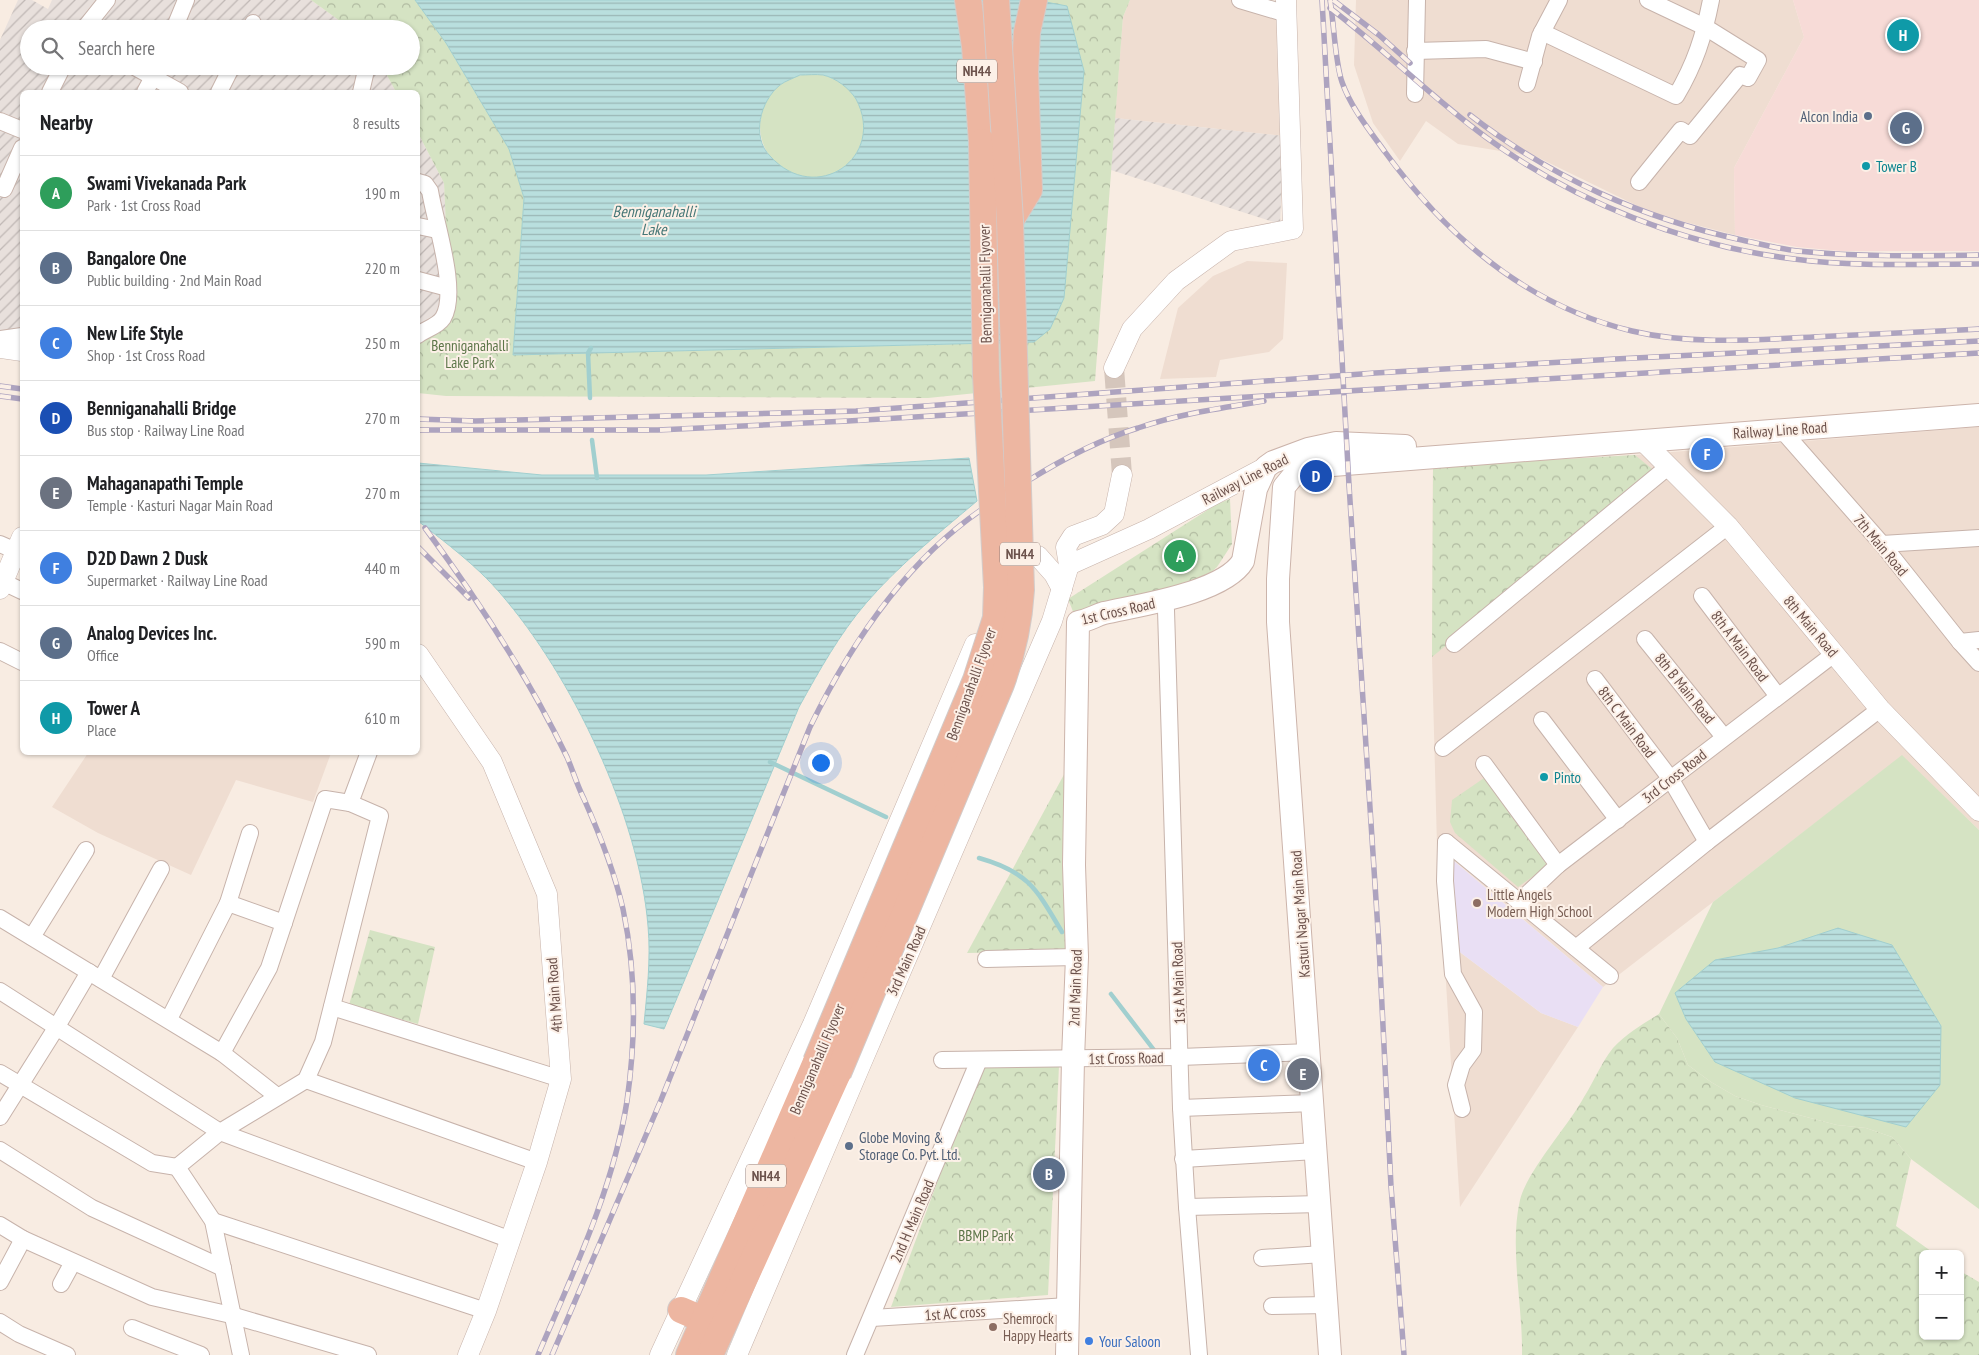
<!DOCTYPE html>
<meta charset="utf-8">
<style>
body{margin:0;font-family:"PT Sans Narrow",sans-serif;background:#f6f6f6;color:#202124}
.controls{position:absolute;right:15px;bottom:15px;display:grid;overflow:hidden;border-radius:8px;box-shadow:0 1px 4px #0004}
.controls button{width:45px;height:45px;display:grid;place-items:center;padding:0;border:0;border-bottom:1px solid #e0e0e0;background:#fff;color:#202124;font:25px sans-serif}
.you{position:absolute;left:820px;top:762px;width:18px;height:18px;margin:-12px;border:4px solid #fff;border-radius:50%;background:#1a73e8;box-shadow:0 0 0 8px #1a73e833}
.badge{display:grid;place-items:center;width:32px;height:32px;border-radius:50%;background:#d35d56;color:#fff;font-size:16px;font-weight:700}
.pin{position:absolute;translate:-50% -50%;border:2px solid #fff;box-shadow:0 1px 5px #0006}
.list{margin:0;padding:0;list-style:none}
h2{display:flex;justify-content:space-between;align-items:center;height:65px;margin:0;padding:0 20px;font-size:21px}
h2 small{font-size:16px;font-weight:400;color:#757577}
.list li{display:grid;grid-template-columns:32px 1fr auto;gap:15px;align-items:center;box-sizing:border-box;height:75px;padding:0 20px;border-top:1px solid #e0e0e0}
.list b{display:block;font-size:19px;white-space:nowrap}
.list p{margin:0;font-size:16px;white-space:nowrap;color:#757577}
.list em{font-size:16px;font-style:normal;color:#757577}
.icon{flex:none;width:28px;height:28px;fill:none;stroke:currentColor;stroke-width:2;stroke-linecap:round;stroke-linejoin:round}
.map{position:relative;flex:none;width:1979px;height:1355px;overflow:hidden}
.search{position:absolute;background:#fff;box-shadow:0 1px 4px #0004;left:20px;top:20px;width:400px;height:55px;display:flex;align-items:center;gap:12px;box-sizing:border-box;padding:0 18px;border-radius:28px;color:#757577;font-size:19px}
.panel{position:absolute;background:#fff;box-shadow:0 1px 4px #0004;left:20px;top:90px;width:400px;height:665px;border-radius:8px}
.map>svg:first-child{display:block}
.residential{fill:#efddd1}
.commercial{fill:#f7dbd7}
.industrial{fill:url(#industrial-furrows)}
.education{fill:#e9dff4}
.grass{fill:#d5e3c3}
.forest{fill:url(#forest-crowns)}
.water{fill:url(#water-rules);stroke:#a1cfcf;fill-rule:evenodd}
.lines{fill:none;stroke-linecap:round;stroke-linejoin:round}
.stream{stroke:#a1cfcf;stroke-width:4.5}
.tertiary-tunnel{stroke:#d5c6bc;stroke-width:20;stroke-dasharray:20 10;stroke-linecap:butt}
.minor-casing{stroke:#c7b3ab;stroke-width:18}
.tertiary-casing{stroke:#c7b3ab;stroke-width:21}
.secondary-casing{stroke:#ccb4ab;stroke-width:24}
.trunk-casing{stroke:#d3cbc9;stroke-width:28}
.minor{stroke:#fff;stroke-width:16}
.tertiary{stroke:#fff;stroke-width:20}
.secondary{stroke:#fff;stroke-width:22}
.trunk{stroke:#edb6a1;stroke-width:26}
.rail-casing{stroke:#ada3bf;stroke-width:5.5}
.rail{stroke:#fcf0e7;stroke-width:4;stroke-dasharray:11;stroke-linecap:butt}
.trunk-bridge-casing{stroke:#d3cbc9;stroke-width:28;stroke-linecap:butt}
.trunk-bridge{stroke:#edb6a1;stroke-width:26}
.service-dot{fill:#5c6f8a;stroke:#fcf0e7;stroke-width:2}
.culture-dot{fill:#0f9aa8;stroke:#fcf0e7;stroke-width:2}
.education-dot{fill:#8d6e63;stroke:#fcf0e7;stroke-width:2}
.shop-dot{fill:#3f7fe0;stroke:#fcf0e7;stroke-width:2}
.labels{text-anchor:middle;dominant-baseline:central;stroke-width:4;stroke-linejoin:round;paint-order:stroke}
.shield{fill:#fcf0e7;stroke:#97817a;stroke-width:1}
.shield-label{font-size:14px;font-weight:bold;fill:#6c524c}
.service-label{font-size:15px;fill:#4e5e75;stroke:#fcf0e7;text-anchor:end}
.culture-label{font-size:15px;fill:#0d838f;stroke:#fcf0e7;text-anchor:start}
.street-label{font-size:15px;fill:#6c524c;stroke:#fcf0e7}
.park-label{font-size:15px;fill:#5d7649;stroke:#fcf0e7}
.education-label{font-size:15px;fill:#785e54;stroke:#fcf0e7;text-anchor:start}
.shop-label{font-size:15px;fill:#366cbe;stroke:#fcf0e7;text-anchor:start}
.water-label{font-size:16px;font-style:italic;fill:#467777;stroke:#fcf0e7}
</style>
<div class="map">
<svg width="1979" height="1355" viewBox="0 0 1979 1355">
<defs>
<pattern id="industrial-furrows" width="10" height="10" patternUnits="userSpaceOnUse" patternTransform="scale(1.25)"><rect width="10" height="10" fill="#e8e0dc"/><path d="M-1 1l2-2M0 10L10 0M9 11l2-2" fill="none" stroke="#c0b8b5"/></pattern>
<pattern id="forest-crowns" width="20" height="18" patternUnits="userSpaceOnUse" patternTransform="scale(1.25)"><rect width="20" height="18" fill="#d5e3c3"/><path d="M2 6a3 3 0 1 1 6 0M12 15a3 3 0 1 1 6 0" fill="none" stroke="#b1bba1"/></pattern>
<pattern id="water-rules" width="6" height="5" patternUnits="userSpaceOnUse" patternTransform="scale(1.25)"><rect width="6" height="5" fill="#b9dfde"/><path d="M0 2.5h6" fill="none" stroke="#9ab7b6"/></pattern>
</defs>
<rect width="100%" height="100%" fill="#f8ece2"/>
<!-- residential -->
<g class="residential">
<path d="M1130,0H1268L1281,8L1284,136L1115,118L1123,17Z"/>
<path d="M1356,0H1793L1804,37L1734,168L1735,235L1654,214L1537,157L1458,144L1426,121L1400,161L1373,123L1354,65Z"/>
<path d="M1247,261L1287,263L1283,339L1269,352L1220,360L1216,377L1160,379L1178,308L1213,276Z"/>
<path d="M1979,427V830L1902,756L1603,987L1437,846L1432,657L1433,467L1635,455Z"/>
<path d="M88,753H331L313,802L236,780L191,875L98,833L52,807Z"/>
<path d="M1457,950L1541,1013L1578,1027L1460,1207L1444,951Z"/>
</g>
<!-- commercial -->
<path class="commercial" d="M1793,0H1979V251H1841L1797,247L1735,235L1734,168L1804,37Z"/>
<!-- industrial -->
<g class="industrial">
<path d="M18,0H32L48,9L52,0H311L351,29H29V66H382L396,92H22V337L0,335V40Z"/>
<path d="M1115,118L1284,136L1280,224L1111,170Z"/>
<path d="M418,133L444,183L450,314L418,340Z"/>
</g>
<!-- education -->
<path class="education" d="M1448,856L1603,987L1578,1027L1541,1013L1457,950Z"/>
<!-- grass -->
<g class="grass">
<circle cx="812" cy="126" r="52"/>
<path d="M1902,755L1979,830V1209L1911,1159L1892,1137L1866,1128L1837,1125L1761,1105L1735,1096L1711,1082L1688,1065L1677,1038L1659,1014L1713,902Z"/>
</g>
<!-- forest -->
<g class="forest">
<path d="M311,0H415L446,43L509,149L524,198L513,355L1035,342V0H1130L1123,17L1095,381L928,398L446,396L418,393V340L450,314L444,183L418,133V92H396L382,66H411V29H351Z"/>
<path d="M1635,455L1657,473L1432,657L1433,467Z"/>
<path d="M1230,499L1232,544L1217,567L1196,586L1074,614L1068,599L1217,504Z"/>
<path d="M1067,769L1071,951L967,953Z"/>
<path d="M1487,776L1553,862L1518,887L1455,833L1450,822L1452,800Z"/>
<path d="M370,930L435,947L418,1024L349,1005Z"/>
<path d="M1659,1014L1677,1038L1688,1065L1711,1082L1735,1096L1761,1105L1837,1125L1866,1128L1892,1137L1911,1159L1896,1226L1935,1254H1923V1336H1960V1271L1979,1282V1355H1522C1523,1306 1509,1247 1520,1200C1527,1171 1569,1125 1584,1097C1594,1081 1601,1063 1613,1048C1626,1034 1643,1024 1659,1014Z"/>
<path d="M981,1064L1059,1066L1048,1295L891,1307Z"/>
</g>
<!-- water -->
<g class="water">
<path d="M415,0H1035L1067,6L1084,71L1064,298L1050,329L1034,342L513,355L524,198L509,149L446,43ZM800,75C807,75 816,74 823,75C836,78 849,88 856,99C887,157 816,207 770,156C751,137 760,101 780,85C785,81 794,78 800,75Z"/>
<path d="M969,458L977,501C939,533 900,564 867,602C840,633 819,671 799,707L664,1029L644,1024C647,992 651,959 648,926C639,816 572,676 500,593C476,565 446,543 418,521V463L542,475H706Z"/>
<path d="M1838,928L1892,945L1941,1026L1940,1085L1906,1127L1795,1098L1715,1062L1686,1019L1675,993L1715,960L1778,948Z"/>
</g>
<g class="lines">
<!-- stream -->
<g class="stream">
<path d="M590,398L588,353L591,348"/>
<path d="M592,440L597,478"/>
<path d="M770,762L886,817"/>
<path d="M979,858C1029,872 1037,890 1062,932"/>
<path d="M1111,994L1154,1050"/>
</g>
<!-- tertiary-tunnel -->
<path class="tertiary-tunnel" d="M1114,368L1122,475"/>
<!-- minor casing -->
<g class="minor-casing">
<g id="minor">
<path d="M1240,0L1287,14"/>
<path d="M84,29L107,0"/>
<path d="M174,29L186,0"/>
<path d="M250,29L253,23"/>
<path d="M1542,32L1676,96C1695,64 1704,36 1711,0"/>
<path d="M1415,51L1486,49L1534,62"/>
<path d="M133,66L153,77L145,92"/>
<path d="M157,66L153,77L180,92"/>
<path d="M1527,84L1540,36L1559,0"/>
<path d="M50,92L63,66"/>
<path d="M219,92L232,66"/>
<path d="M361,92L367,66"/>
<path d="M1415,94L1417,0"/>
<path d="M0,121L22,130"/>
<path d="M418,182L425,184L430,191C435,222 459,292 443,318C437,327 425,329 418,335"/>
<path d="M1639,182L1681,130L1690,136L1740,75L1748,78L1758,60L1705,27L1648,0"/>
<path d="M4,189L22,148"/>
<path d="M418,226L437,230"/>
<path d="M418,280L448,288"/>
<path d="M0,339L22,336"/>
<path d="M1781,429L1882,544L1960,642L1979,663"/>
<path d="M0,544L16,551"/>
<path d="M1882,544L1979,538"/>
<path d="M3,582L22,591"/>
<path d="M1702,596L1777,695"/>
<path d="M1166,610L1181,1108L1187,1207L1199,1355"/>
<path d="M1645,639L1724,737"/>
<path d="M1960,642L1979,640"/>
<path d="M1454,644L1669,466"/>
<path d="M0,651L22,662"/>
<path d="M1595,679L1670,778L1707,842"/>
<path d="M1542,720L1618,820"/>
<path d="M1443,748L1728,526"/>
<path d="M1484,764L1558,865"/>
<path d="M1446,842L1445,881L1453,974L1474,1012L1473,1050L1462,1065L1456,1085L1462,1109"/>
<path d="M1446,842L1610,976"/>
<path d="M1519,902L1558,865L1834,654"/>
<path d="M228,903L284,923"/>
<path d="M0,918L222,1053L277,1096"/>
<path d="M32,937L86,850"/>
<path d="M1576,948L1707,842L1880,709"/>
<path d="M986,959L1077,957"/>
<path d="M101,979L161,869"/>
<path d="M0,991L220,1132L511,1240"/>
<path d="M332,1007L561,1079"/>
<path d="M169,1019L228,903L250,833"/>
<path d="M222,1053L269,968L325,799L350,803"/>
<path d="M942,1060L1180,1057L1310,1052"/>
<path d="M0,1073L152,1163L177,1167"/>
<path d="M306,1080L537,1162"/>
<path d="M1181,1108L1313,1103"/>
<path d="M0,1117L56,1028L89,972"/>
<path d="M0,1150L92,1208L223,1268"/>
<path d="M1183,1159L1316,1151"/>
<path d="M1187,1207L1320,1204"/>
<path d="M213,1221L486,1311"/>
<path d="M0,1225L23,1239L152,1297L231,1315L368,1355"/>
<path d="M1262,1258L1323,1254"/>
<path d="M0,1282L23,1239"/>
<path d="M61,1284L73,1262"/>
<path d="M1272,1306L1327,1305"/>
<path d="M872,1318L1068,1306"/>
<path d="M0,1322L19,1334L67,1355"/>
<path d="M132,1328L201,1355"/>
<path d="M241,1355L213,1221L177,1167L220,1132L306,1080L323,1042L380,816L350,803L369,752"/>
<path d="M855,1355L979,1060"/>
</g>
</g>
<!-- tertiary casing -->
<g class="tertiary-casing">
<g id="tertiary">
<path d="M0,348L22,351"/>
<path d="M1114,368L1132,329L1176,281L1231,241L1293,229L1286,0"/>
<path d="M1643,441L1728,526L1880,709L1979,811"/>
<path d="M1006,560L1038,556L1054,574L1062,589"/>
<path d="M1069,565L1149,529L1266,467"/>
<path d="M0,589L22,537"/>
<path d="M418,654L492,762L547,894L561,1079L537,1162L486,1311L468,1355"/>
<path d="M660,1355L813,1024L975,644"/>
<path d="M737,1355L863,1059L1052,621L1069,565L1066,547L1073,536L1102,525L1114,514L1122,475"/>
</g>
</g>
<!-- secondary casing -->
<g class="secondary-casing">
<g id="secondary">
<path d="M1067,1355L1073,1059L1077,957L1074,865L1078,622C1090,620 1094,616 1104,613C1139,605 1224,593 1243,561L1256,489L1266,467L1273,462L1308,449L1336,443L1405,446"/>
<path d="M1330,1355L1278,622V579L1284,487L1293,476L1307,467L1979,415"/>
</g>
</g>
<!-- trunk casing -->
<g class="trunk-casing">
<g id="trunk">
<path d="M968,0L975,46L982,142"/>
<path d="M1010,221L1029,190L1025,71L1027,32L1034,0"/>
<path d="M681,1310L704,1320"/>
<path d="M689,1355L816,1062"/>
<path d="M710,1355L838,1073"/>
</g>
</g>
<!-- minor -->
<use href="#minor" class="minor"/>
<!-- tertiary -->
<use href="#tertiary" class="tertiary"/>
<!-- secondary -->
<use href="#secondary" class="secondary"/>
<!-- trunk -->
<use href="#trunk" class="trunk"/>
<!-- rail casing -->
<g class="rail-casing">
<g id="rail">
<path d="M1322,0L1349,485L1379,946L1391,1186L1404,1355"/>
<path d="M1330,0C1334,23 1335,62 1342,82C1351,108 1370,131 1385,152C1447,237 1528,306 1632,331C1691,345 1753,340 1813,337C1869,334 1924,332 1979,329"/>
<path d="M1333,0L1379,35L1410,63"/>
<path d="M1330,8C1384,49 1432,98 1487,138C1575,202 1686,246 1794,259C1855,267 1918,264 1979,264"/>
<path d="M1470,115C1550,177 1644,219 1742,240C1761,244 1779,249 1798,251C1858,257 1919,256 1979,255"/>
<path d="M0,386L22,389"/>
<path d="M0,396L22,399"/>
<path d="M418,419L475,421L856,411L1375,373L1615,359L1979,341"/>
<path d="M418,430H658L848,421L1979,353"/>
<path d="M425,528C478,600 528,676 567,757C573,771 577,785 584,799C600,835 614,870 623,909C636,971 636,1038 627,1101C613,1190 573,1273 538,1355"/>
<path d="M418,547L469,598"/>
<path d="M552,1355L661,1100L810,727C850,645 904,563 981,510C995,500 1011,491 1026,482C1061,460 1098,440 1138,428C1179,414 1221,408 1264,401"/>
</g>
</g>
<!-- rail -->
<use href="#rail" class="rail"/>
<!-- trunk-bridge casing -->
<g class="trunk-bridge-casing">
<g id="trunk-bridge">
<path d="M816,1062L976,680L996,618L997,587L986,375L982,142"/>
<path d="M838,1073L1001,684C1013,652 1019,623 1021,590L1010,221L996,0"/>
</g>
</g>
<!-- trunk-bridge -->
<use href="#trunk-bridge" class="trunk-bridge"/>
</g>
<!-- markers -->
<g class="service-dot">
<circle cx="1868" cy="116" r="5"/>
<circle cx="849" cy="1146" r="5"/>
</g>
<g class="culture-dot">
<circle cx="1866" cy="166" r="5"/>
<circle cx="1544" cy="777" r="5"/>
</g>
<g class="education-dot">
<circle cx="1477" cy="903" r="5"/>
<circle cx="993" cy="1327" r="5"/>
</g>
<circle class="shop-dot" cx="1089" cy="1341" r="5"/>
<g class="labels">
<!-- shield labels -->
<g class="shield">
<rect x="957" y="59.5" width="40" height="23" rx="4"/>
<rect x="1000" y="542.5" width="40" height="23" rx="4"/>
<rect x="746" y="1164.5" width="40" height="23" rx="4"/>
</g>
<g class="shield-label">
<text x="977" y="71">NH44</text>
<text x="1020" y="554">NH44</text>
<text x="766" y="1176">NH44</text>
</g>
<!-- service labels -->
<g class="service-label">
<text x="1858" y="116">Alcon India</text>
<text x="859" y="1137" text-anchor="start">Globe Moving &amp;<tspan x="859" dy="17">Storage Co. Pvt. Ltd.</tspan></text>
</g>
<!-- culture labels -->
<g class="culture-label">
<text x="1876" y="166">Tower B</text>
<text x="1554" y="777">Pinto</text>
</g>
<!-- street labels -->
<g class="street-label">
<text transform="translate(985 284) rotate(-91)">Benniganahalli Flyover</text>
<text transform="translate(1780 430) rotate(-4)">Railway Line Road</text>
<text transform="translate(1245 479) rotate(-27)">Railway Line Road</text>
<text transform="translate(1881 545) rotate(50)">7th Main Road</text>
<text transform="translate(1118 611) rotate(-13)">1st Cross Road</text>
<text transform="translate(1811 626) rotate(50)">8th Main Road</text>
<text transform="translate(1740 646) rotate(53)">8th A Main Road</text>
<text transform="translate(971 684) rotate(-70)">Benniganahalli Flyover</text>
<text transform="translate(1685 688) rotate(51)">8th B Main Road</text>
<text transform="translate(1627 722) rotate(53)">8th C Main Road</text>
<text transform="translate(1674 776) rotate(-38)">3rd Cross Road</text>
<text transform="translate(1300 914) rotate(-94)">Kasturi Nagar Main Road</text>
<text transform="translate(906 961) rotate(-66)">3rd Main Road</text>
<text transform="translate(1178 983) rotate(-92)">1st A Main Road</text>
<text transform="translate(1075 988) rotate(-88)">2nd Main Road</text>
<text transform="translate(554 995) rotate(-94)">4th Main Road</text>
<text transform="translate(1126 1058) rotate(-1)">1st Cross Road</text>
<text transform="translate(817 1059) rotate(-67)">Benniganahalli Flyover</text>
<text transform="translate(912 1221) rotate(-67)">2nd H Main Road</text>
<text transform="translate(955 1313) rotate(-4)">1st AC cross</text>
</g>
<!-- park labels -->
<g class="park-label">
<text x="470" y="345">Benniganahalli<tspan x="470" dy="17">Lake Park</tspan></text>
<text x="986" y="1235">BBMP Park</text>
</g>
<!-- education labels -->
<g class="education-label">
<text x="1487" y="894">Little Angels<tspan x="1487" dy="17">Modern High School</tspan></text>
<text x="1003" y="1318">Shemrock<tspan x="1003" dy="17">Happy Hearts</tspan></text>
</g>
<!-- shop labels -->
<g class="shop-label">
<text x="1099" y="1341">Your Saloon</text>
</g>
<!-- water labels -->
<g class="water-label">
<text x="654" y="211">Benniganahalli<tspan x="654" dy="18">Lake</tspan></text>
</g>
</g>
</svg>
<div class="controls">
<button>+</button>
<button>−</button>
</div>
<div class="you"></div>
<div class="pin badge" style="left:1180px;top:556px;background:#2e9e5b">A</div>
<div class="pin badge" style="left:1049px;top:1174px;background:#5c6f8a">B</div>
<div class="pin badge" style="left:1264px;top:1065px;background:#3f7fe0">C</div>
<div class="pin badge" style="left:1316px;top:476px;background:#1a4fb4">D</div>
<div class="pin badge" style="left:1303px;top:1074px;background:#6b7280">E</div>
<div class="pin badge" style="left:1707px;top:454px;background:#3f7fe0">F</div>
<div class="pin badge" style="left:1906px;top:128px;background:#5c6f8a">G</div>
<div class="pin badge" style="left:1903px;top:35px;background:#0f9aa8">H</div>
<div class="search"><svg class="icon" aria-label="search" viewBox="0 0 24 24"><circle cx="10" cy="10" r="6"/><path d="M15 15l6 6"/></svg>Search here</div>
<section class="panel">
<h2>Nearby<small>8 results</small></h2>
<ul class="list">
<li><span class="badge" style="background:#2e9e5b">A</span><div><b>Swami Vivekanada Park</b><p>Park · 1st Cross Road</p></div><em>190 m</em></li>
<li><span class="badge" style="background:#5c6f8a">B</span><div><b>Bangalore One</b><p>Public building · 2nd Main Road</p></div><em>220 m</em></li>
<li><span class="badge" style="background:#3f7fe0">C</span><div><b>New Life Style</b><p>Shop · 1st Cross Road</p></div><em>250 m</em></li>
<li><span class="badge" style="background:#1a4fb4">D</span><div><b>Benniganahalli Bridge</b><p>Bus stop · Railway Line Road</p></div><em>270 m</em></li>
<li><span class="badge" style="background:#6b7280">E</span><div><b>Mahaganapathi Temple</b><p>Temple · Kasturi Nagar Main Road</p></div><em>270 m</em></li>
<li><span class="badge" style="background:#3f7fe0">F</span><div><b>D2D Dawn 2 Dusk</b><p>Supermarket · Railway Line Road</p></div><em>440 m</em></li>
<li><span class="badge" style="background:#5c6f8a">G</span><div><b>Analog Devices Inc.</b><p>Office</p></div><em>590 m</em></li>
<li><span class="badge" style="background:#0f9aa8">H</span><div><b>Tower A</b><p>Place</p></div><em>610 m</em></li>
</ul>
</section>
</div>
